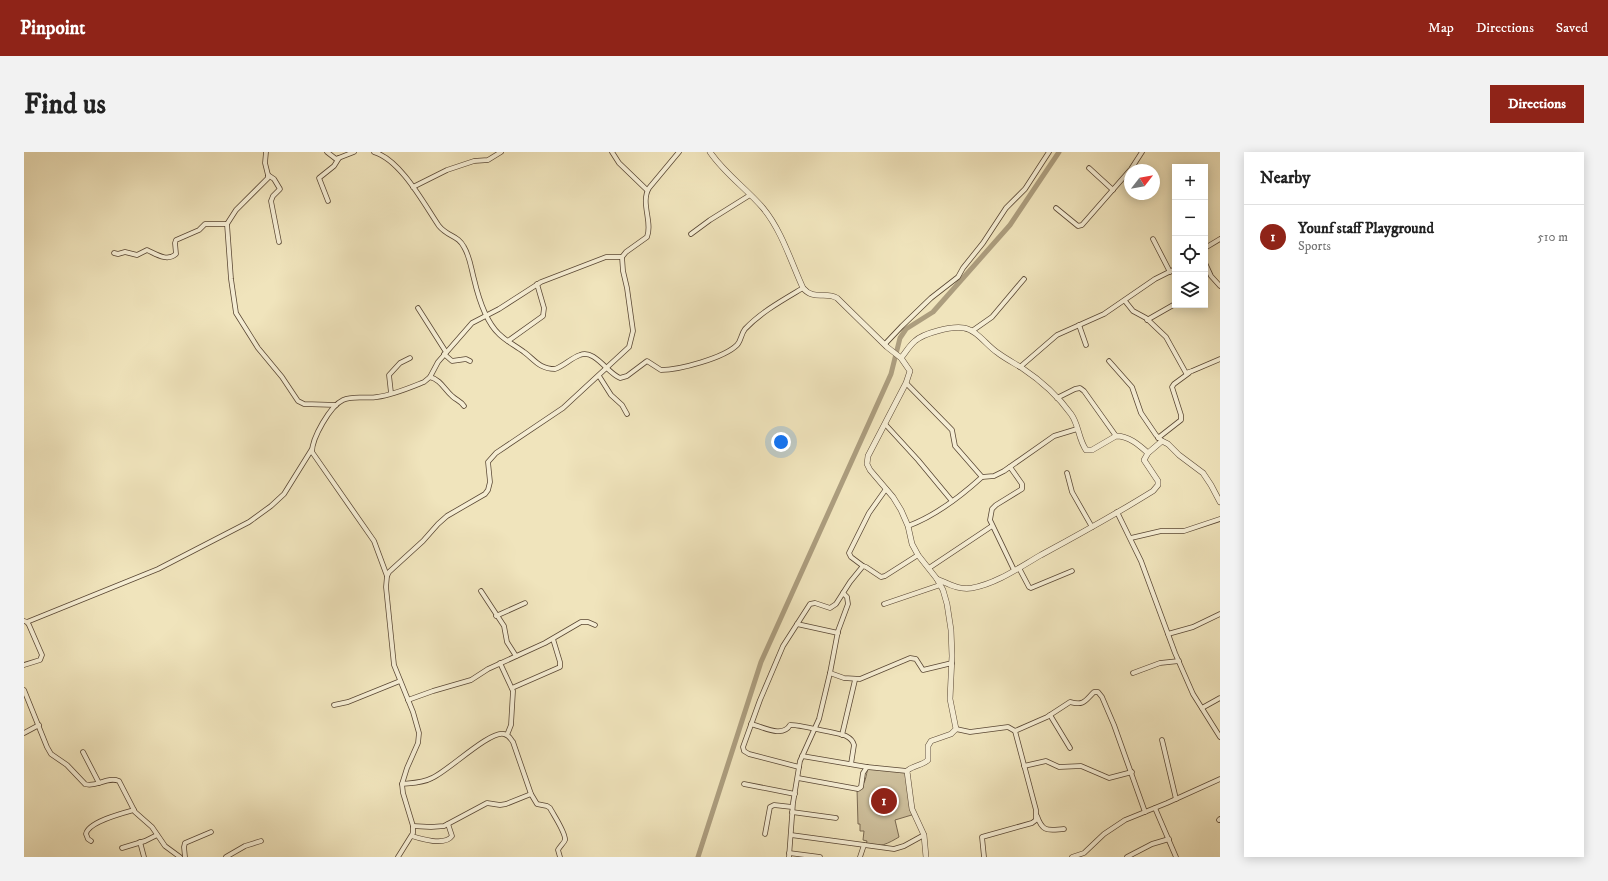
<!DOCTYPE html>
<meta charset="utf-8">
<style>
body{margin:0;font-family:"IM FELL DW Pica",serif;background:#f2f2f2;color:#222}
.controls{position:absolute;right:12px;top:12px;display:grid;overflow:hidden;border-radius:0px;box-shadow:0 2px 10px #0003}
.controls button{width:36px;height:36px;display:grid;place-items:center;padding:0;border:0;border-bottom:1px solid #e0e0e0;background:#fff;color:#222;font:20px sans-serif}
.compass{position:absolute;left:1100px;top:12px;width:36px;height:36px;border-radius:50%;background:#fff;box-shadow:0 2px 10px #0003;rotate:59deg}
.you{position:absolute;left:757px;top:290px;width:14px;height:14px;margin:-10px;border:3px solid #fff;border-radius:50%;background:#1a73e8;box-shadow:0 0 0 6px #1a73e833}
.badge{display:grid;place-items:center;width:26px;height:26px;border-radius:50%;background:#8f2418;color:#fff;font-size:13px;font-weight:700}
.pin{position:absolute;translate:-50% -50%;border:2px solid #fff;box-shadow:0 1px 4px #0006}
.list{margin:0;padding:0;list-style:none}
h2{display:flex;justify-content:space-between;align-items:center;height:52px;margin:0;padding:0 16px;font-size:17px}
h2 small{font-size:13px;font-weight:400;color:#767676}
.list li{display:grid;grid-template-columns:26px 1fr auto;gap:12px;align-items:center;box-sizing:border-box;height:64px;padding:0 16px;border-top:1px solid #e0e0e0}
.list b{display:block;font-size:15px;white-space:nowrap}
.list p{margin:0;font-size:13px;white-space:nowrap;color:#767676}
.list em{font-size:13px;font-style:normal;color:#767676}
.icon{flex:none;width:22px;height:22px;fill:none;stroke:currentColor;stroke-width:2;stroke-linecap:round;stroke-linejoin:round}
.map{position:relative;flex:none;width:1196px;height:705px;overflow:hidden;border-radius:0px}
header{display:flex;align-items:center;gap:24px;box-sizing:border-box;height:56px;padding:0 20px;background:#8f2418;color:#fff}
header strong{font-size:19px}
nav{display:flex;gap:22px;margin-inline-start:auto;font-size:14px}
.intro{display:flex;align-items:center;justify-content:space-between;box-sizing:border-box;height:96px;padding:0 24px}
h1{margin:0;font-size:28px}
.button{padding:10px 18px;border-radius:0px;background:#8f2418;color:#fff;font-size:14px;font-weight:700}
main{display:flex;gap:24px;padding:0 24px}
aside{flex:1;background:#fff;border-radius:0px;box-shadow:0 2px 10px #0003}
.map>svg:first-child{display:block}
.green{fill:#cec09d;stroke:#7a6a52}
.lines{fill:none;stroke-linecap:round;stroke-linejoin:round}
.canal{stroke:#ac9d7e;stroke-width:5}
.minor-casing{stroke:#594734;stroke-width:5.5}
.tertiary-casing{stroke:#594734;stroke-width:6}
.minor{stroke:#f5edd3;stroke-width:4}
.tertiary{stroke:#f5edd3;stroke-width:5}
</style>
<header>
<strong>Pinpoint</strong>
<nav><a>Map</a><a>Directions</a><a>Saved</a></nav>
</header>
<div class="intro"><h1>Find us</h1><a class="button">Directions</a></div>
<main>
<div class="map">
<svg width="1196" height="705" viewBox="0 0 1196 705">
<rect width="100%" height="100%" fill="#f0e4bc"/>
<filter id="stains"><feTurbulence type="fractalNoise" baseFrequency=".005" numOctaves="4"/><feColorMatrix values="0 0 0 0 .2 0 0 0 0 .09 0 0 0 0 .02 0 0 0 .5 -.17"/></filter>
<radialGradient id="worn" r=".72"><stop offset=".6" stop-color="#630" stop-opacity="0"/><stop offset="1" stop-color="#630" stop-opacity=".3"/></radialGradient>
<!-- green -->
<path class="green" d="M851,614L883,619L891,662L871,668L875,685C865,691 854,697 842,693L843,689L839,688L840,679H836V672H834L833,637C842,634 842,623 844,615Z"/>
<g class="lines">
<!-- canal -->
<path class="canal" d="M674,705L737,510L867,222L876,186L882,177L909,160L986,73L1035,0"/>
<!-- minor casing -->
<g class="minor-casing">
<g id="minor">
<path d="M242,0L241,11L244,23V26L212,58L203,72L207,127L212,161L234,196L258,225L274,249L280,252L312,253"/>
<path d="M303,0L312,7L330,0"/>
<path d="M350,0C377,8 400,52 415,74C424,85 434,83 440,95C446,105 447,116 450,127C454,144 462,170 475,182C482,189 492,194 500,200C510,207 515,217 531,217C540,214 547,206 556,203C571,197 583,221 596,226L603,224L623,209L637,218C655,218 700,206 713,193C717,189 717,182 721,177C737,160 759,148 779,136"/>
<path d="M588,0L595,11L623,38"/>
<path d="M1065,16L1089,38"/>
<path d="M244,23L250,27L256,37L249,44L247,49L255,90"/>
<path d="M389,35L423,18L450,9L464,8L477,0"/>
<path d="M304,49L295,26L310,14L315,6"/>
<path d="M1032,56L1054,74L1058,73L1107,17L1118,0"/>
<path d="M667,82L686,68L726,43"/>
<path d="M1129,87L1146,120"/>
<path d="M1181,96L1196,87"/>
<path d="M90,101L94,102L101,100L113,103L123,98C132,102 143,110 152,102L151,91L152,88L175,78L181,72H203"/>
<path d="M1181,111L1187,124L1196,134"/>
<path d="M1101,149L1109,159L1122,166L1142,185L1162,221L1168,219L1196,207"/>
<path d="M394,156L422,200"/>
<path d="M1123,168L1151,152"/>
<path d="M1055,173L1062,193"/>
<path d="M948,179L968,165L1000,127"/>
<path d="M484,189L519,164L520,156L513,132"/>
<path d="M861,192L878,174L907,146L934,125L939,116L959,91L982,56L1001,37L1025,0"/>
<path d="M420,202L428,209L442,207L446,209"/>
<path d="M1085,209L1108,235L1117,261L1132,283L1138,289"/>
<path d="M996,215L1033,183L1080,162L1131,127L1151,117"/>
<path d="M575,224L587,243L598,253L603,262"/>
<path d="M406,225C417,228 420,237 428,244C432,248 437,249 440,254"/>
<path d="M882,231L928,278L931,294L958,325L970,324L980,319L1030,284L1053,277"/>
<path d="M367,241L365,223L376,211L386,206"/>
<path d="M1033,246L1051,237L1056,236L1060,239L1092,284"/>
<path d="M861,272L894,308L928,349"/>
<path d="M1134,286L1157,268V263L1148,235L1150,232L1165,221"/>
<path d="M986,315L998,332V337L972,353L968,357L966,368L990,418"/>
<path d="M1043,321L1048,340L1068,375"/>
<path d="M1093,360L1117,409L1151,501L1169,542L1196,585"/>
<path d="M884,374C911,364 936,345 958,325"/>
<path d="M1107,386L1137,379H1160L1196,367"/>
<path d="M839,414L827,405L825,401L845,361L862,337"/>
<path d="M905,416L968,374"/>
<path d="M995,416L1005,435L1007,436L1048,419"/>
<path d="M363,424L350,389L288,300C288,286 306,254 319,248C330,243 342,247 353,245C369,243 385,236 400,230L406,225L414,210L448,171L475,157L517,130L582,105H598"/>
<path d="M457,439L480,474L483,490L492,504"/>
<path d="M860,452L916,433"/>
<path d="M472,464L501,451"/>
<path d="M0,469L3,470L5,473L18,503L16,508L0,513"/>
<path d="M3,470L134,417L225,370L247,354L260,342L288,297"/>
<path d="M773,472L814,481"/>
<path d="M1144,482L1169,475L1196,462"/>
<path d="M476,511L489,539L487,573L483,583"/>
<path d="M806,521L820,526L836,527L886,506L892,507L899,518L928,511"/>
<path d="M1109,521L1136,511L1155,509"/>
<path d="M488,536L536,515V510L529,487"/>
<path d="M0,538L23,595L27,602L43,613L61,632C72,636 83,624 95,629L111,660L128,675L141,694L156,705"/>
<path d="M384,548L409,539L447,528L464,517L521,491L557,470H564L571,473"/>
<path d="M310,553L324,550L376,529"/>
<path d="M1178,556L1196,546"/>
<path d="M1026,563L1046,596"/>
<path d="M727,572C739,575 759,586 766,573C769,572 818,582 822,584C826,586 829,589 830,593L827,612"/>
<path d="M932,577L946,580L984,575L991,579L1012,658V668L1008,671L958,685L960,705"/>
<path d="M991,579L1023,565L1046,550C1060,554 1061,549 1070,540H1074L1078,545L1090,573L1121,660"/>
<path d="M0,581L15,573"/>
<path d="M818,583L831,528"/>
<path d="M1138,588L1152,647"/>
<path d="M59,600L75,631"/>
<path d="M778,604L843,615"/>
<path d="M1000,614L1022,609L1035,615L1057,614L1085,626L1108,620"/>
<path d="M775,615L725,602L720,599L719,595L736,548L759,494L786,452L791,451L806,456L812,452L819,441"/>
<path d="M774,626L834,637L837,635L839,621L843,615L883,619"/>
<path d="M378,632C388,631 399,631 408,626C423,620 466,578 480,582C485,583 486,586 489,590L507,642L513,652L523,654L526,656C529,662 542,681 541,688C540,691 536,694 534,698L536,705"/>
<path d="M720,632L771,642"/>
<path d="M1131,656L1152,705"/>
<path d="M768,660L812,666"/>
<path d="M1013,664C1019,681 1024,678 1040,677"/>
<path d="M1195,668L1196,667"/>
<path d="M389,674L407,675L420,674L463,651L476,653L482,652L507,642"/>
<path d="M741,682L746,655L750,653L768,655"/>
<path d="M767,683L870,697L880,694L900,683"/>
<path d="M388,684C397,687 421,694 428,684L424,672"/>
<path d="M67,689L64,687L62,682C64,670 99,661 110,658"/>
<path d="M116,690L120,705"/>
<path d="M98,696L121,689L133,683"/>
<path d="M765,701L796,705"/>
<path d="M161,705L160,695L161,691L187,680"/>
<path d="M202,705L221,694L237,689"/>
<path d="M374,705L389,681V674L379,641L378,632L383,616L394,591L395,581L389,560L370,513L362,435L363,424L365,420L399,389L414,372L423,364L461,342L464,338L466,330L464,310L472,301L539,256L605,195L609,179L603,136L599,119L598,105L602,100L623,85C629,70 616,51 625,36L655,0"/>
<path d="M765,705L769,651L776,609L795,567L806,521L814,479L824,452L823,445L819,441L826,430L839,414L842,415L857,425L861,424L894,403"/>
<path d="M836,705L840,693"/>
<path d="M1048,705L1060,701L1080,682L1101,668L1143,651L1196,627"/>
<path d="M1103,705L1128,692L1145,687"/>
</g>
</g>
<!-- tertiary casing -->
<g class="tertiary-casing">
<g id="tertiary">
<path d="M686,0C701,22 722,36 739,56C758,79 767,110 779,136C790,149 801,139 813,146L863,195L877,206L886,219L882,231L844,304L843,312L846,318L869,345L877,358L884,374L888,392L894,403L913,427L919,438L923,452L927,478L928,504L926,547L932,577L927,582L907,589L904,594V608C898,614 889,613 883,619L888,657L900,683L902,705"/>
<path d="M877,206C882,200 885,194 891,189C900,181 927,174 940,176C953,178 963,194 974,201C982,207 990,211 998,216C1016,228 1034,244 1047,262C1055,273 1054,286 1062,298H1068L1092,284C1105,284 1115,293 1124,301"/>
<path d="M913,427C925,432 934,438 948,436C972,432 996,415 1017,403C1054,383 1092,362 1129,339L1134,333V329L1120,308L1124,301L1138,289L1144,292L1155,303L1179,321L1187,333L1196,350"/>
</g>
</g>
<!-- minor -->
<use href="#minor" class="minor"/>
<!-- tertiary -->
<use href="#tertiary" class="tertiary"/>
</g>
<rect width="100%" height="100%" filter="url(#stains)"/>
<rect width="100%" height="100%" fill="url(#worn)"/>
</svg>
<div class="controls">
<button>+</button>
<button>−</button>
<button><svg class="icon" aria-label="locate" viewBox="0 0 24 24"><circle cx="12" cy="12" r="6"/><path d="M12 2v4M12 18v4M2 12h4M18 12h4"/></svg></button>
<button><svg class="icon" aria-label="layers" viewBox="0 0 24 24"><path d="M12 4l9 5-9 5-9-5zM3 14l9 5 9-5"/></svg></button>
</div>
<svg class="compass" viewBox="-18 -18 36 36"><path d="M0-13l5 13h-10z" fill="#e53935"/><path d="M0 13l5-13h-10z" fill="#767676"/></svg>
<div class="you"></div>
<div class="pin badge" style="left:860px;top:649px">1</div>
</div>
<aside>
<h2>Nearby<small></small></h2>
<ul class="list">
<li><span class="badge">1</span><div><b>Younf staff Playground</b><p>Sports</p></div><em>510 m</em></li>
</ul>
</aside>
</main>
